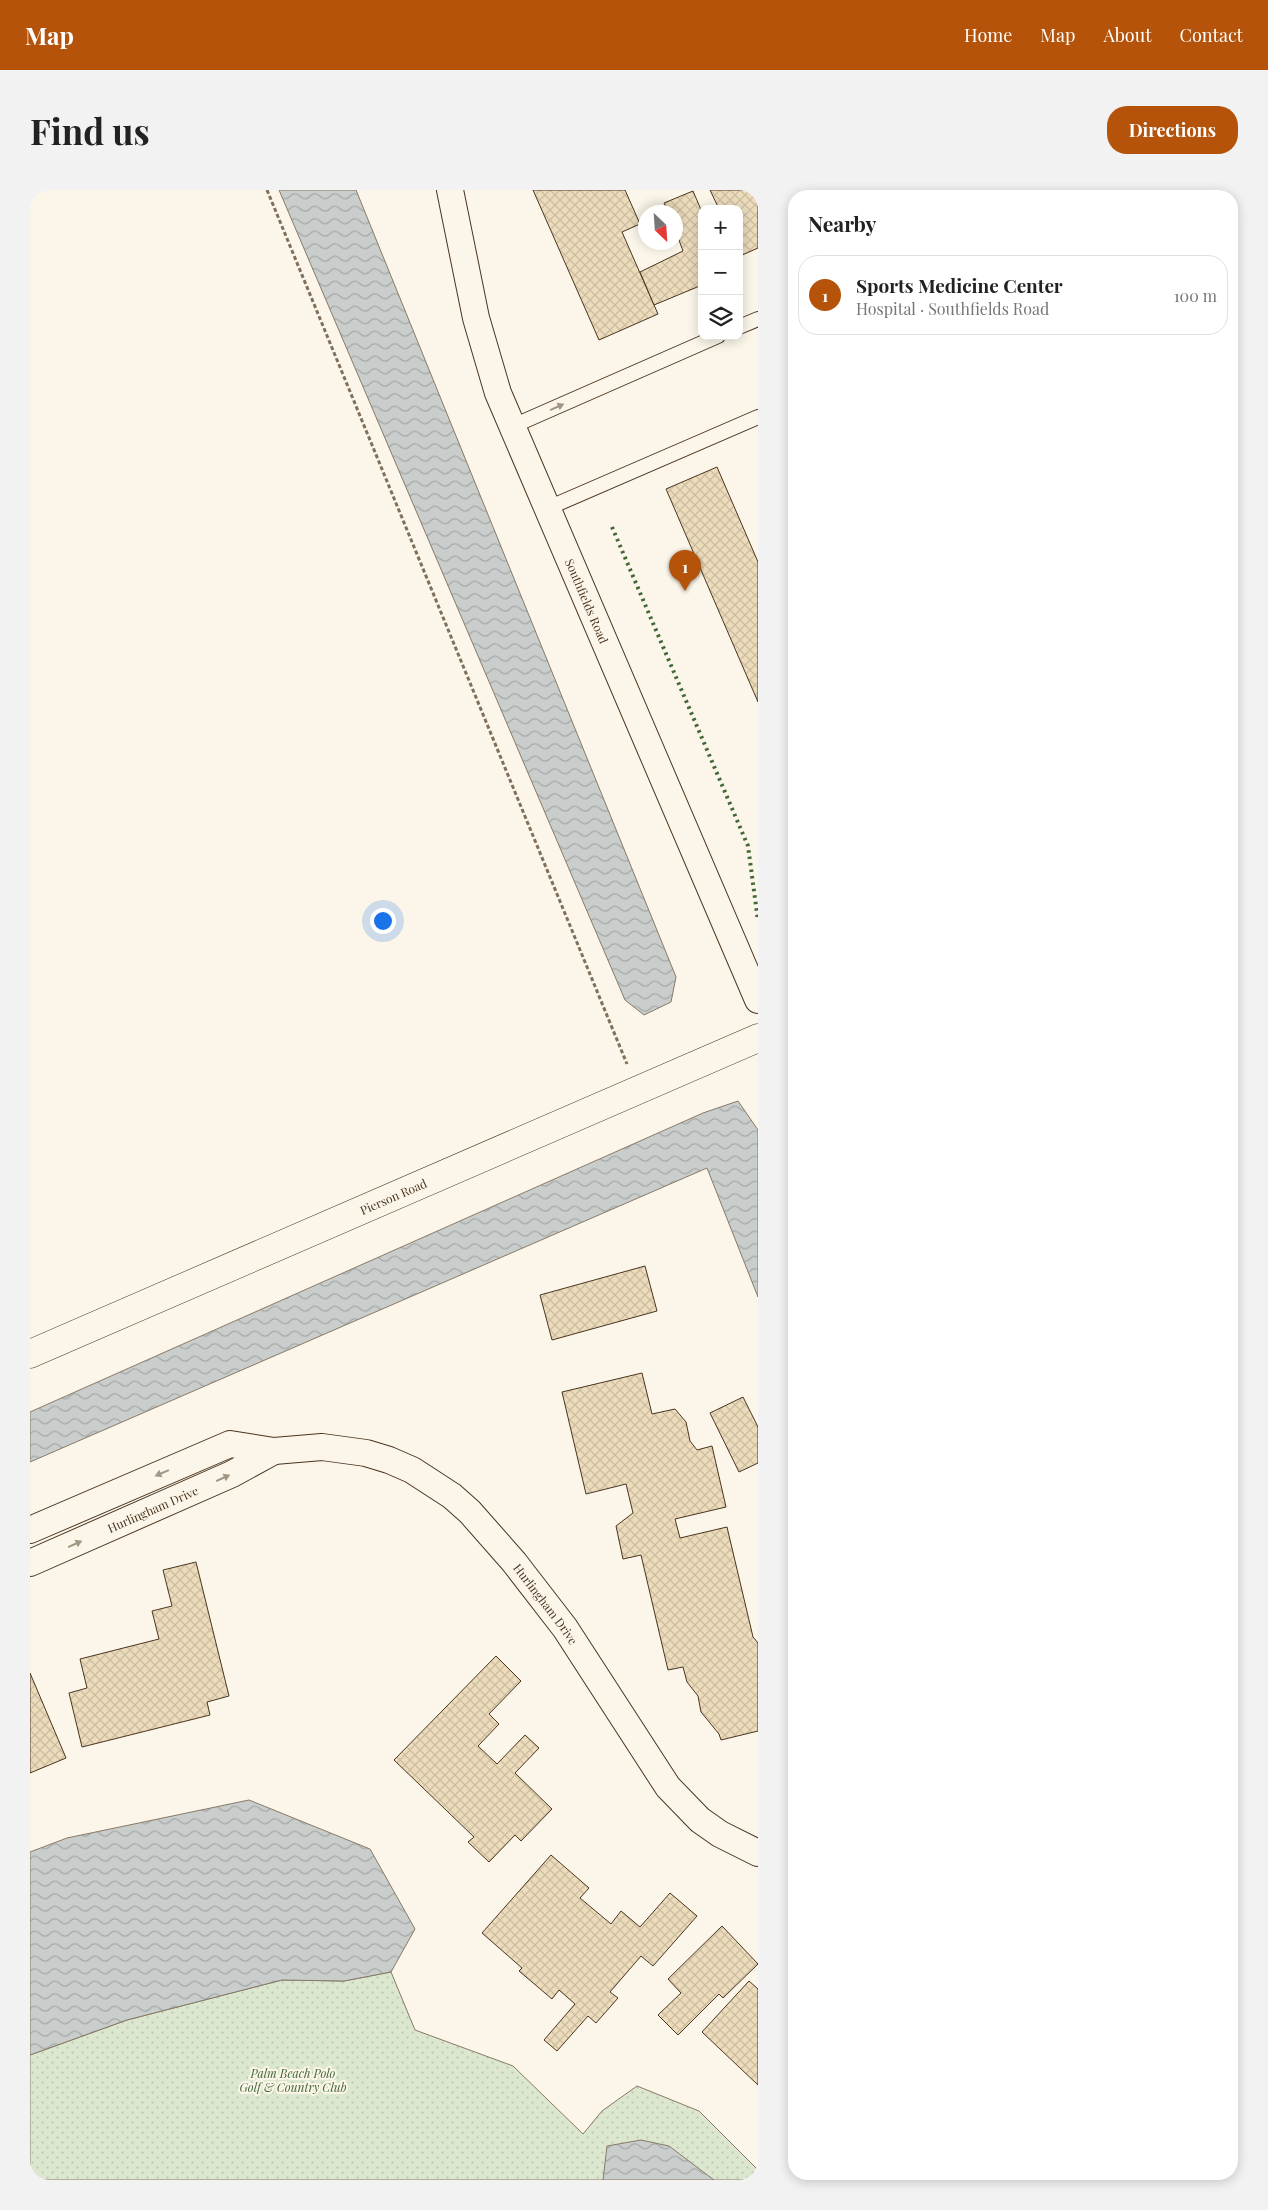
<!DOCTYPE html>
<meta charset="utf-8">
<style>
body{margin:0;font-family:"Playfair Display",serif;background:#f2f2f2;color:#222}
.controls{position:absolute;right:15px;top:15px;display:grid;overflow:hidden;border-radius:10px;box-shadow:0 2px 12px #0003}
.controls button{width:45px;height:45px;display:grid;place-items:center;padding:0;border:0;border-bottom:1px solid #e0e0e0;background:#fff;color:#222;font:25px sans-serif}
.compass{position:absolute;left:608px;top:15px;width:45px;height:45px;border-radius:50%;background:#fff;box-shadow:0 2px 12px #0003;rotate:155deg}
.you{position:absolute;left:352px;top:730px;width:18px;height:18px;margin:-12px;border:4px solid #fff;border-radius:50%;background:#1a73e8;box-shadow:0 0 0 8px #1a73e833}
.badge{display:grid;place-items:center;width:32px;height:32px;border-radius:50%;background:#b45309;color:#fff;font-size:16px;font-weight:700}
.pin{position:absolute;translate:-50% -41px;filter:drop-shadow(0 1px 2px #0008)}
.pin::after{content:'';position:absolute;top:26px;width:18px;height:15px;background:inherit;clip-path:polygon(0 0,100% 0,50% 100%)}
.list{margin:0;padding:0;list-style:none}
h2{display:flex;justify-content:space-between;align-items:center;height:65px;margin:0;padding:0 20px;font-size:21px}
h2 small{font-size:16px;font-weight:400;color:#767676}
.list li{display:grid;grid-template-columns:32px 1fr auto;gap:15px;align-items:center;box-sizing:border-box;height:80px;margin:0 10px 10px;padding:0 10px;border:1px solid #e0e0e0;border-radius:20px}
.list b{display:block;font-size:19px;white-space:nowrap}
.list p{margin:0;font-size:16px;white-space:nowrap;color:#767676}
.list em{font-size:16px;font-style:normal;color:#767676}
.icon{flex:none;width:28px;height:28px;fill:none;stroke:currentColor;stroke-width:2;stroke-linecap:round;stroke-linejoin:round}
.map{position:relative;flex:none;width:728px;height:1990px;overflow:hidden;border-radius:20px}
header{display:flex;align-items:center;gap:30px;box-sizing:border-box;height:70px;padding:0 25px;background:#b45309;color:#fff}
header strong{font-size:24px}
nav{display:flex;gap:28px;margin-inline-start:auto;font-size:18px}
.intro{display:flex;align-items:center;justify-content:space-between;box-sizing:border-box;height:120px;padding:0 30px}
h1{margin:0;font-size:35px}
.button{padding:12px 22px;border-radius:20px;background:#b45309;color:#fff;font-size:18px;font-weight:700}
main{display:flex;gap:30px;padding:0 30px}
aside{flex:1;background:#fff;border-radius:20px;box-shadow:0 2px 12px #0003}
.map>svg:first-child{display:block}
.park{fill:url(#park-dots);stroke:#887966}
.water{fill:url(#water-waves);stroke:#887966}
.building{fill:url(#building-cross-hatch);stroke:#4a3520}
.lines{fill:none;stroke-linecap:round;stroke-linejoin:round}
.service-casing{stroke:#4a3520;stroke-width:16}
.minor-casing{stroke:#4a3520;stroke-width:28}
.tertiary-casing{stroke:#4a3520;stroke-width:29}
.path{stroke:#7f6f5c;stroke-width:3;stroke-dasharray:4 2.5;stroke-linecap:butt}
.service{stroke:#fbf6e9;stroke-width:14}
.minor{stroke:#fbf6e9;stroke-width:26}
.tertiary{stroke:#fbf6e9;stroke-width:28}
.hedge{stroke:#436837;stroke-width:4;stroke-dasharray:2.5 4;stroke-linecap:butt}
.oneway{fill:#a29684}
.labels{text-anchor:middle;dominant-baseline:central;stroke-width:4;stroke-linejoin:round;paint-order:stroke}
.street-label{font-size:12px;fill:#4a3520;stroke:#fbf6e9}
.park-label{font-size:12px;font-style:italic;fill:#436837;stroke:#fbf6e9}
</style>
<header>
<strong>Map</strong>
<nav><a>Home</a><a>Map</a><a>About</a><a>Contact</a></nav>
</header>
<div class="intro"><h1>Find us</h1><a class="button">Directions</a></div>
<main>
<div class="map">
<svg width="728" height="1990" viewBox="0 0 728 1990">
<defs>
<pattern id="park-dots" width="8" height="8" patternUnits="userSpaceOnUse" patternTransform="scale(1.25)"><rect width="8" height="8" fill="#dce7d0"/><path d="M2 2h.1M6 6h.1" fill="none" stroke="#bec7b2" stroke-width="1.8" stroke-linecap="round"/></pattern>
<pattern id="water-waves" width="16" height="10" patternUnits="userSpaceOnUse" patternTransform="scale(1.25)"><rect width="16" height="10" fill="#c9cecd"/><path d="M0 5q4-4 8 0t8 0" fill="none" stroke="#a5a8a6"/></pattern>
<pattern id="building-cross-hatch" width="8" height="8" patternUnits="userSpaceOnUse" patternTransform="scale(1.25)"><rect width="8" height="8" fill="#ecdcbc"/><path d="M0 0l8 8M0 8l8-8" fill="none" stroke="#ccbda1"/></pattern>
</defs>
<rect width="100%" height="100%" fill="#fbf6e9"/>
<!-- park -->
<path class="park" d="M361,1782L385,1840L483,1876L553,1944L572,1921L607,1896L669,1921L728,1980V1990H0V1865L97,1830L252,1790L314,1791Z"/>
<!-- water -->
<g class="water">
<path d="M249,0H326L646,787L641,812L614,825L595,810Z"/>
<path d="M708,911L728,940V1107L677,978L0,1272V1222L673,923Z"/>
<path d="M219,1610L340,1659L385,1739L361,1782L314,1791L252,1790L97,1830L0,1865V1662L37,1648Z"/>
<path d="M611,1950L639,1956L684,1990H573L577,1956Z"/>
</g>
<!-- building -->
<g class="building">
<path d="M503,0H595L610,34L592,42L628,124L569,150Z"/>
<path d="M680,0H728V58L710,66L709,19H689Z"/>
<path d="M663,1L672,22V95L624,115L610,82L653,61L646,42V22H638L634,13Z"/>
<path d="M687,277L728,372V512L636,299Z"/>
<path d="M615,1076L627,1121L522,1150L510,1105Z"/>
<path d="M612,1183L622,1224L645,1219L656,1232L660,1251L667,1260L682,1256L696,1317L645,1329L650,1348L697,1337L723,1447L728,1453V1541L691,1550L689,1544L671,1522L668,1506L657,1492L653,1477L638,1480L611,1365L593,1369L586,1336L603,1323L596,1294L556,1304L532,1202Z"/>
<path d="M713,1207L728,1237V1273L709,1282L680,1223Z"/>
<path d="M166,1372L199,1506L177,1512L180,1525L52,1557L39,1503L57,1498L50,1469L129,1449L122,1421L142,1416L133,1380Z"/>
<path d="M466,1466L491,1491L459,1524L469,1534L448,1556L467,1574L495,1545L509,1558L485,1583L522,1619L491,1651L485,1645L459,1672L438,1652L444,1647L364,1570Z"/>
<path d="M0,1483L36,1568L0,1583Z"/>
<path d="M521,1665L559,1698L550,1708L581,1734L591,1721L610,1737L640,1703L667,1726L623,1776L611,1766L580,1802L588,1808L566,1833L558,1826L527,1861L514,1850L545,1814L529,1800L522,1809L489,1781L492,1778L452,1743Z"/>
<path d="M692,1736L728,1774L693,1808L689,1804L648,1845L628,1825L651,1803L638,1789Z"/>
<path d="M719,1791L728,1799V1895L672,1842Z"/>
</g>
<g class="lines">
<!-- service casing -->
<g class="service-casing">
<g id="service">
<path d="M709,137L728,129"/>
<path d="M483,236L688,146"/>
<path d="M518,318L728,227"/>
</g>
</g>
<!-- minor casing -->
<g class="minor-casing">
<g id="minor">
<path id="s1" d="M420,0L446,128L468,203L728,810"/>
<path id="s2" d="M0,1340L200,1254L244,1261L292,1257L336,1263L359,1270L382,1280L422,1306L440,1322L484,1372L535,1438L638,1597L670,1630L690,1644L728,1663"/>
<path id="s3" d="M0,1373L202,1284L244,1261"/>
</g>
</g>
<!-- tertiary casing -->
<g class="tertiary-casing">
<g id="tertiary">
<path id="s4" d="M0,1164L728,848"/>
</g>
</g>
<!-- path -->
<path class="path" d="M237,0L597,874"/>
<!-- service -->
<use href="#service" class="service"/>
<!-- minor -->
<use href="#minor" class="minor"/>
<!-- tertiary -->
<use href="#tertiary" class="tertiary"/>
<!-- hedge -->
<path class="hedge" d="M582,337L718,656L728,731"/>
</g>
<!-- one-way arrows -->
<defs><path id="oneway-solid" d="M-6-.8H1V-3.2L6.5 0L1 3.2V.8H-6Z" transform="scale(1.25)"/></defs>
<g class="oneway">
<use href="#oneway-solid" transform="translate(527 217) rotate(-24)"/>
<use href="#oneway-solid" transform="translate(132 1283) rotate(157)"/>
<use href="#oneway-solid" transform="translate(193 1288) rotate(-24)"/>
<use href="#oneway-solid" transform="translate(45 1354) rotate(-24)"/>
</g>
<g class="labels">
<!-- street labels -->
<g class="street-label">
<text stroke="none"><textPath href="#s1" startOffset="435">Southfields Road</textPath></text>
<text stroke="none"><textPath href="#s4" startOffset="396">Pierson Road</textPath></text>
<text stroke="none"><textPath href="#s3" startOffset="134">Hurlingham Drive</textPath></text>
<text stroke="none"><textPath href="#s2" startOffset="595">Hurlingham Drive</textPath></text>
</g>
<!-- park labels -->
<g class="park-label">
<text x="263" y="1883">Palm Beach Polo<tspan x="263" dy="14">Golf &amp; Country Club</tspan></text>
</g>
</g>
</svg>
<div class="controls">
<button>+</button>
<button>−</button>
<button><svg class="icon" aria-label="layers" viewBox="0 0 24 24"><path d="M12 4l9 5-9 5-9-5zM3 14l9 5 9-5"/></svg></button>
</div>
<svg class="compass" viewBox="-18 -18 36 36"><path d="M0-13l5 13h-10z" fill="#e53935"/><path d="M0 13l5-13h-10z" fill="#767676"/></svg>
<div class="you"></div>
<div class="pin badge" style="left:655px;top:401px">1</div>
</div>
<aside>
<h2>Nearby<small></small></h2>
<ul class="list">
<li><span class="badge">1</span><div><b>Sports Medicine Center</b><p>Hospital · Southfields Road</p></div><em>100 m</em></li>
</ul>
</aside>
</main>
